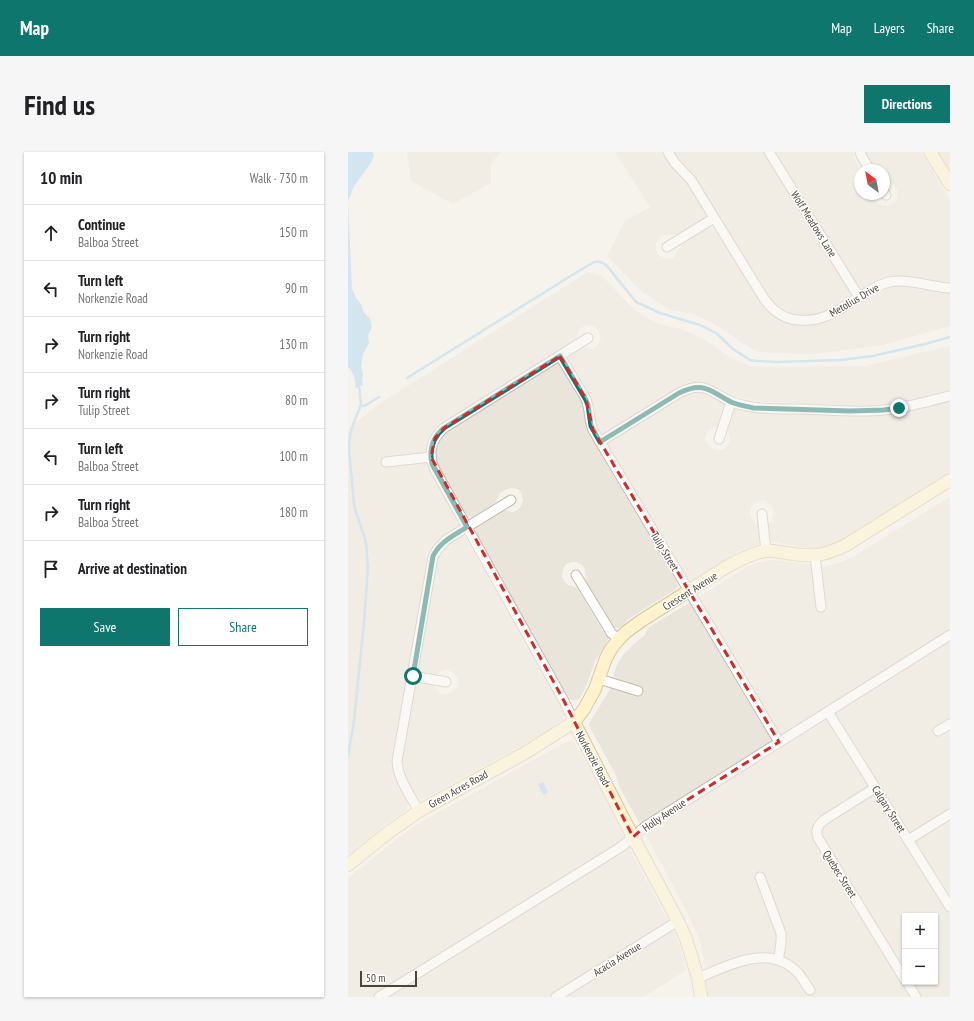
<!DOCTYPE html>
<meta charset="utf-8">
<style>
body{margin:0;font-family:"PT Sans Narrow",sans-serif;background:#f6f6f6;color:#202124}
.controls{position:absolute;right:12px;bottom:12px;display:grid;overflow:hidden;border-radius:0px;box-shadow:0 1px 3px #0004}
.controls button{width:36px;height:36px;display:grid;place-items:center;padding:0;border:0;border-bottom:1px solid #e0e0e0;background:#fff;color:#202124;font:20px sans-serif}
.compass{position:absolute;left:506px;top:12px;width:36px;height:36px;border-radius:50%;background:#fff;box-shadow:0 1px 3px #0004;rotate:328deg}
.scale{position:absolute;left:12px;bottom:10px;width:57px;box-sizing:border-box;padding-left:4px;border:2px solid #4b4439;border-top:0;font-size:11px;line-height:14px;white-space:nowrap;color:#4b4439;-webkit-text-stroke:3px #fff;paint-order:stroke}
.stop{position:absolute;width:12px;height:12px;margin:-9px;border:3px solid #0f766e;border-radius:50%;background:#fff}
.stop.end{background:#0f766e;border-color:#fff;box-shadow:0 1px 4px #0008}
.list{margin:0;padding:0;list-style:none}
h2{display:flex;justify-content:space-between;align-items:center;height:52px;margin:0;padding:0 16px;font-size:17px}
h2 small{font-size:13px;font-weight:400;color:#757577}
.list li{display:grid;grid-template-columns:26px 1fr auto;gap:12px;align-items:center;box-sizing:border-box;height:56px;padding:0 16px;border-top:1px solid #e0e0e0}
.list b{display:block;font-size:15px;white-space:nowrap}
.list p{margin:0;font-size:13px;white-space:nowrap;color:#757577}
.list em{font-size:13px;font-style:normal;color:#757577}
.actions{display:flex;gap:8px;padding:12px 16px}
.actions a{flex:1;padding:9px 0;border:1px solid #0f766e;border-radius:0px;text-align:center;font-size:14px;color:#0f766e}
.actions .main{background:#0f766e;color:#fff}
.icon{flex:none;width:22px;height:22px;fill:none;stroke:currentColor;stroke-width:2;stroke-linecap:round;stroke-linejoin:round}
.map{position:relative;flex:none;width:602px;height:845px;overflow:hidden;border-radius:0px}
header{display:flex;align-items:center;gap:24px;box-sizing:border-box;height:56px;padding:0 20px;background:#0f766e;color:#fff}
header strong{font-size:19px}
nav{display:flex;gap:22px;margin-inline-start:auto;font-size:14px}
.intro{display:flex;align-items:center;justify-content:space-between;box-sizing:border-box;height:96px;padding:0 24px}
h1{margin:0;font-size:28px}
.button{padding:10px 18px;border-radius:0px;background:#0f766e;color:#fff;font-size:14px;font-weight:700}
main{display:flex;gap:24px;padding:0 24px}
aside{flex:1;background:#fff;border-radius:0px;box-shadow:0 1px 3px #0004}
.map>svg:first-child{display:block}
.residential{fill:#eae5da;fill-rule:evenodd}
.water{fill:#a9d4f2}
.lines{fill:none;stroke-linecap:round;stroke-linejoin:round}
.stream{stroke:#a9d4f2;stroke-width:2.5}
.street-casing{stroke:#c2bbae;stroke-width:11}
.secondary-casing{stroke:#d6c79b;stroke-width:14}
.street{stroke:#fff;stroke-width:9}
.secondary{stroke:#fff3cd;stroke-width:12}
.route{stroke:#0f766e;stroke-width:5}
.marked{fill:none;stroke:#d62828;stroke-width:3;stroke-dasharray:8 5;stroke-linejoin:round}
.labels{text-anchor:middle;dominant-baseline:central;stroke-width:3;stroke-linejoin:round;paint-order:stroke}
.street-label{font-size:11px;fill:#4b4439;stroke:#fff}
</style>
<header>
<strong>Map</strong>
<nav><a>Map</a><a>Layers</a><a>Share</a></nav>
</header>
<div class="intro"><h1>Find us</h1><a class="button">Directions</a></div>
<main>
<aside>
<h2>10 min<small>Walk · 730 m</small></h2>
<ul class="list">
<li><svg class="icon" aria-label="ahead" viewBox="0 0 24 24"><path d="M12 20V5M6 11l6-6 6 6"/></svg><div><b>Continue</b><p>Balboa Street</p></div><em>150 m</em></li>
<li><svg class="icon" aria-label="left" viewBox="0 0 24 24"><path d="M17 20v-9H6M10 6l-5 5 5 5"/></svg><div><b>Turn left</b><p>Norkenzie Road</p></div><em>90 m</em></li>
<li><svg class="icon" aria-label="right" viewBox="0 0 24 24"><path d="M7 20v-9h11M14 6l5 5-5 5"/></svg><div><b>Turn right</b><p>Norkenzie Road</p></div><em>130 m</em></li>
<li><svg class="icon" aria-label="right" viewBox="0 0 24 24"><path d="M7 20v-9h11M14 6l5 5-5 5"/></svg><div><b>Turn right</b><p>Tulip Street</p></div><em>80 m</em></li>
<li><svg class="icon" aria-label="left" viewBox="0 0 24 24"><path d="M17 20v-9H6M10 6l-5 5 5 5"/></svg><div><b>Turn left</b><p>Balboa Street</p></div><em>100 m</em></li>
<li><svg class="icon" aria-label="right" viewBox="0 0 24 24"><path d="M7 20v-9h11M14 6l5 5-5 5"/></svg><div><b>Turn right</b><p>Balboa Street</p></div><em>180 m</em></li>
<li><svg class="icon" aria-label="arrive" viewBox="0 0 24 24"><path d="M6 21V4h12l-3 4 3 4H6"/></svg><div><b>Arrive at destination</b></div></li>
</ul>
<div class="actions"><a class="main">Save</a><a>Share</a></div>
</aside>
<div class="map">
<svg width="602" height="845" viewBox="0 0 602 845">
<rect width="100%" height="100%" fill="#f6f3ec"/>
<!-- residential -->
<g class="residential">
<path d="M59,0H153L143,11V31L105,52L63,29Z"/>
<path d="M267,0H315L325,16L336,26L342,35L357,61V65L353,68L327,83H318L313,84L308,91V98L310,102L314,105L320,107L325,106L328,102L334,92L341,86L360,75L367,77L415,153L423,161L432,167L443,171L454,173L467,172L481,169L495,161L531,139L541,135L551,133L602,140V174L535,193L464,202L410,200L394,191L363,170L343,161L323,158L294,140L259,104L277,69L302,55Z"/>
<path d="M325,0H416L499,135L502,141L501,145L497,148L476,161L467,163L455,164L443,161L433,157L426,151L419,143L409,127L351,32L342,21L334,13Z"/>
<path d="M426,0H505L507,9L510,14L515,18H512V42H526V45L528,50L533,53L540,54L545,52L549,48L550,41L548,35L542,31L536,29V18H528L518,2V0H573L602,48V130H595L550,124L539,125L530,129L517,136H512L508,131Z"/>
<path d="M589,0H602V20Z"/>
<path d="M240,120L254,124L288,159L308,171L336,178L359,189L383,206L402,214L431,215L517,214L602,194V239L554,250L528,253H502L421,250L396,247L379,242L361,233L351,231L339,232L330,236L257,281H253L249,277L246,267V258L244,248L238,237L222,210L220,205L223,202L232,196L245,197L250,193L253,187L251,180L247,175L241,173L236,174L231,178L228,187L223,191L96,270L89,276L84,282L80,292L79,301L80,310L110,369L111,373L109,376L94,385L82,400L50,573L45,604V615L48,627L58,646L60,652L59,656L57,659L37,673L0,703V277L28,254Z"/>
<path d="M210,211L215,215L235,250L237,258L238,270L240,279L259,312L329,430L330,434L328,437L282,466L274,474L270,476H266L263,473L238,432L237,418L234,413L228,410H224L218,412L215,417L214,424L216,429L220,433L225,434L229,436L260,487L259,490L247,509L237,537L232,546L228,548H224L218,545L128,381L127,376L130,373L155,358L166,360L172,356L175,349L173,340L169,337L163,336L157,338L152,341L148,350L141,355L124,366L120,365L92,318L88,309V299L92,287L99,280L115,269L206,212Z"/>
<path d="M347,240L356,241L366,245L375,250L376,253L370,273L362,277L358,282L357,287L359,292L363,296L369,298L375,297L379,295L382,290V284L379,278L380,273L385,259L388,257L392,256L415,260L475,262L602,248V320L494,388L480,394L467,397L421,389L420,375V372L424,368L426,359L424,354L421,351L416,348L410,349L405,352L402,358V363L405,368L411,374L413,387L411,392L392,399L347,426L343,428L339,427L261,297L260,293L261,290L265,287L331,246L338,242Z"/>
<path d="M602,345V845H360L357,831L356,808L352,789L339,760L299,685L272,636L267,621L241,574L242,570L261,539L268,515L274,504L285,493L297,483L300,476L402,413L414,410L425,408L478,414L493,410L506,404ZM557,764H587V830H557Z"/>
<path d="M113,383H116L118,386L195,524L198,527L216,558L217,563L214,568L195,582L76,647H72L69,645L58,627L54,617L53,606L67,532L71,529L83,531L91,540L94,542H99L105,539L109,536L111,531L109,525L105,521L100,518H95L88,523L85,524L72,521L70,519L69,516L88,411L93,399L97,395Z"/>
<path d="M220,589L226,590L249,630L283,699L328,784L333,799L338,818L296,845H0V726L57,681L71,671Z"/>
</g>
<!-- water -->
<g class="water">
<path d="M0,0H25L26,4L23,11L6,34L0,49L4,137L8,146L13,152L16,161L22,166L24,175L20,183L21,191L15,202L13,214L15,222L14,227L15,233L7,236C9,230 5,219 0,215Z"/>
<path d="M195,630L200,640L195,643L190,632Z"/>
</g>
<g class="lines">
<!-- stream -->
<g class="stream">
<path d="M59,226L229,120L246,110C251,109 255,110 259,114L288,150L312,161L352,173L368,181L385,197L402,208L409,209L429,210L493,208L525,204L577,192L602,185"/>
<path d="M11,234L13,253L15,254L18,253L31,245"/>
<path d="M0,604L6,569L16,470L20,416L18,390L8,360L6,351L1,298C0,282 7,267 13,253"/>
</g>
<!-- street casing -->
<g class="street-casing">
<g id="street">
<path d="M320,0L327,11L343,28L415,145C423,157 435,167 450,168C477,171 494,155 516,142C524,137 532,132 541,130C561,126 582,135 602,136"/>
<path d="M421,0L511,145"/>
<path d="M512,0L514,5L522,18"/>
<path d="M536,40L538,43"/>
<path d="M319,95L366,66"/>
<path d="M212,204L238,247C242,258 241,268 245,278L431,590"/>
<path d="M371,287L383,250"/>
<path d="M252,290L331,241C358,228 361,240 384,250C389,252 394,253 399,254C417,258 438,257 457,257C483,258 510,261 536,258C559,256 580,249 602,244"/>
<path d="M38,310L83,305"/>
<path d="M414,362L418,399"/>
<path d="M467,404L473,455"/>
<path d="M228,423L261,477L263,481L271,487"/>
<path d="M65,524L98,530"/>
<path d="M251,527L290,539"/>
<path d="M480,560L602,755"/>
<path d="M226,570L216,549L86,316C80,302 83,287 96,276L240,186"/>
<path d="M590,579L602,572"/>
<path d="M527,636L476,668C470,673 467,678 470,686L557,828"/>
<path d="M71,659C62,643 50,627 49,609L85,405L89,398L98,388L163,348"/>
<path d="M560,688L602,662"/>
<path d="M412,725L433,781C434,791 432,799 430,808"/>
<path d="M350,826C382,813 422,790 451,822C455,827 458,833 462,838"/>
<path d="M559,830L568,845"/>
<path d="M31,845L273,695L298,674L602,483"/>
<path d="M208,845L330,769"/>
</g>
</g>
<!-- secondary casing -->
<g class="secondary-casing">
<g id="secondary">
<path d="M582,0L602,32"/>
<path d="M226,570L285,685L330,769L338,787L350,826L353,845"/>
<path d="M0,713L37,683L71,659L177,601L226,570L236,557L247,537L258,506L263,497L271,487L278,480L293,469L380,414C392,408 404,401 417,399C424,398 431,400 438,401C465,405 474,405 498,393L602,328"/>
</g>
</g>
<!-- street -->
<use href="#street" class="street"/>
<!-- secondary -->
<use href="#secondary" class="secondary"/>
</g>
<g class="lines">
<!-- route -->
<path class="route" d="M65,524L85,404C93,389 105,384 119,375L84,312C81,298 85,285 96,276L212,204L238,248L240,253L243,274L252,290L331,241C356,229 362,239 383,250C390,253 398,254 405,256L502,259L536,258L551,256"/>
</g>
<!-- marked area -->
<path d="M0 0H602V845H0ZM212,204L238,247L245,278L431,590L298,674L285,685L216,549L83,305L87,286L96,276Z" fill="#f6f3ec" fill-opacity=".55" fill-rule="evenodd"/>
<path class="marked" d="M212,204L238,247L245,278L431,590L298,674L285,685L216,549L83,305L87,286L96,276Z"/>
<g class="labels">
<!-- street labels -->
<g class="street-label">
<text transform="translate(466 72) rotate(58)">Wolf Meadows Lane</text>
<text transform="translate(506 148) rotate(-30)">Metolius Drive</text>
<text transform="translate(317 399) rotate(59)">Tulip Street</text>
<text transform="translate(342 439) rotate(-32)">Crescent Avenue</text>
<text transform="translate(245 606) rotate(62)">Norkenzie Road</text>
<text transform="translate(110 637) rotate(-29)">Green Acres Road</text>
<text transform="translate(541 657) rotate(58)">Calgary Street</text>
<text transform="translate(316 663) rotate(-34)">Holly Avenue</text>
<text transform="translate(492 722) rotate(58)">Quebec Street</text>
<text transform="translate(269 807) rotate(-32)">Acacia Avenue</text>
</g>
</g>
</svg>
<div class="controls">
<button>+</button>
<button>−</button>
</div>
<svg class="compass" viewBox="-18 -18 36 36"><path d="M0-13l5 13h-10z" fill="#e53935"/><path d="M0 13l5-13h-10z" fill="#757577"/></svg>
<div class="scale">50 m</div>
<div class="stop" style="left:65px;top:524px"></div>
<div class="stop end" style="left:551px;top:256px"></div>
</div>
</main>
